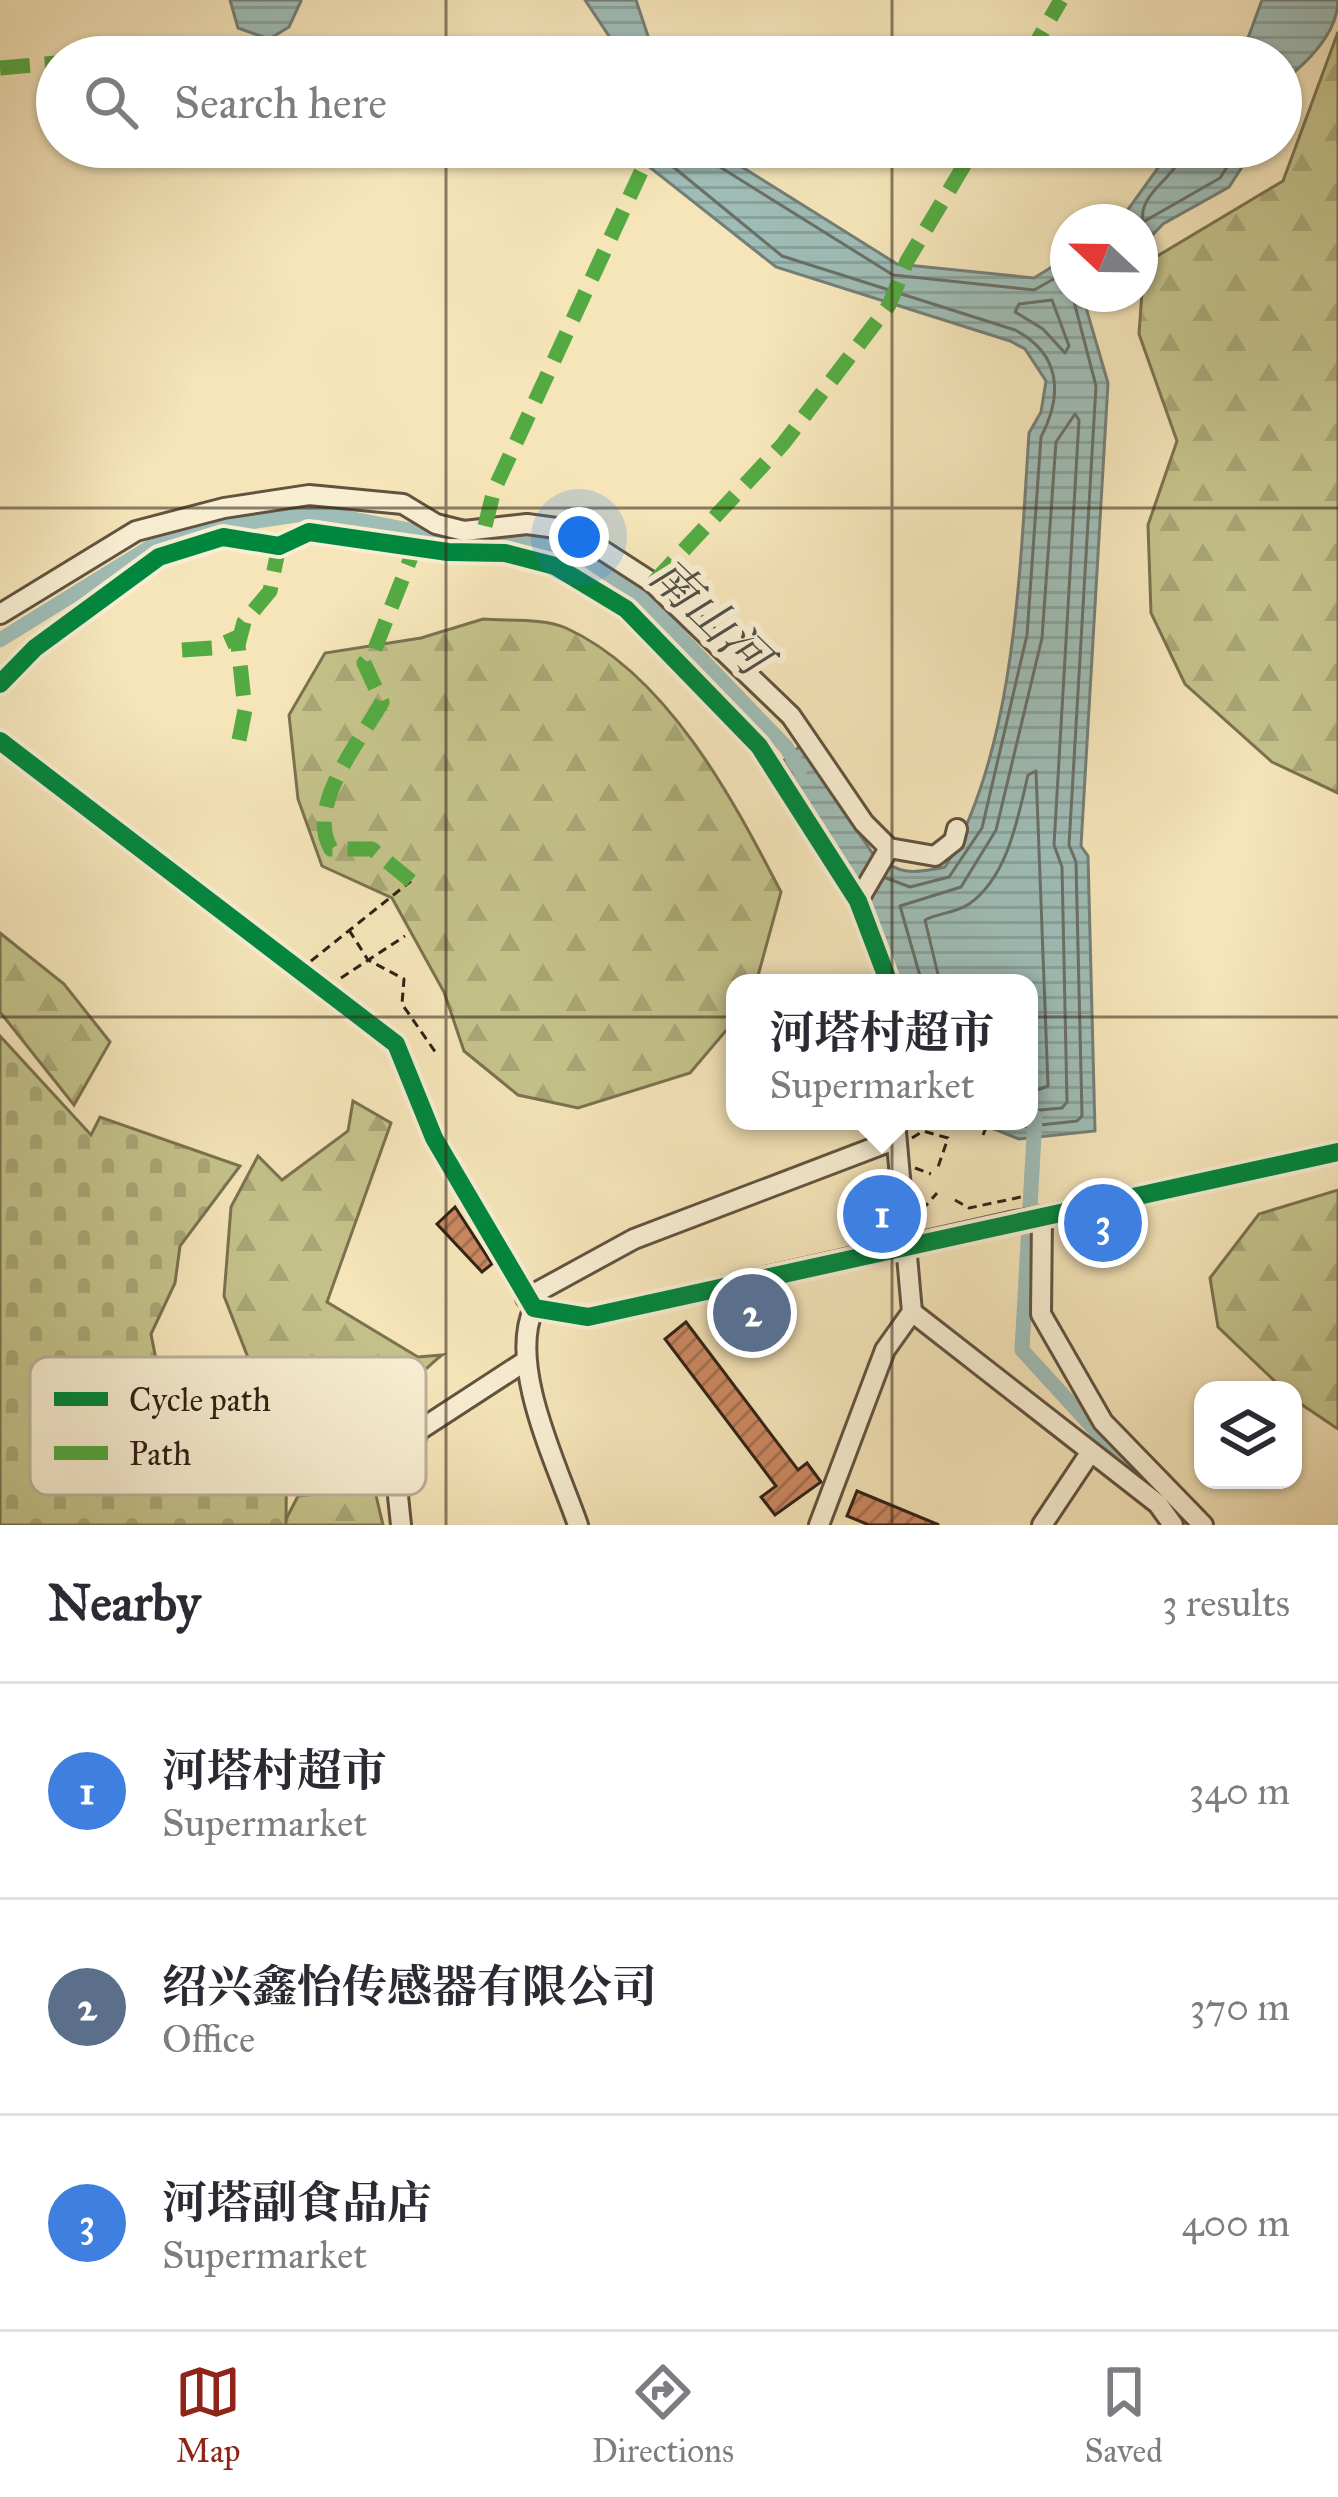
<!DOCTYPE html>
<meta charset="utf-8">
<style>
body{margin:0;font-family:"IM FELL Great Primer","Noto Serif SC",serif;background:#f2f2f3;color:#2b2b33}
.controls{position:absolute;right:36px;bottom:36px;display:grid;overflow:hidden;border-radius:24px;box-shadow:0 3px 9px #0004}
.controls button{width:108px;height:108px;display:grid;place-items:center;padding:0;border:0;border-bottom:3px solid #e1e1e2;background:#fff;color:#2b2b33;font:60px sans-serif}
.compass{position:absolute;left:1050px;top:204px;width:108px;height:108px;border-radius:50%;background:#fff;box-shadow:0 3px 9px #0004;rotate:292deg}
.you{position:absolute;left:579px;top:537px;width:42px;height:42px;margin:-30px;border:9px solid #fff;border-radius:50%;background:#1a73e8;box-shadow:0 0 0 18px #1a73e833}
.badge{display:grid;place-items:center;width:78px;height:78px;border-radius:50%;background:#8f2418;color:#fff;font-size:39px;font-weight:700}
.pin{position:absolute;translate:-50% -50%;border:6px solid #fff;box-shadow:0 3px 12px #0006}
.popup{position:absolute;left:726px;top:974px;width:312px;height:156px;box-sizing:border-box;display:grid;place-content:center;border-radius:24px;background:#fff;filter:drop-shadow(0 3px 9px #0005);font-size:39px;white-space:nowrap;color:#7c7c81}
.popup b{font-size:45px;color:#2b2b33}
.popup::after{content:'';position:absolute;left:50%;top:100%;margin-left:-24px;border:24px solid transparent;border-top-color:#fff}
.list{margin:0;padding:0;list-style:none}
h2{display:flex;justify-content:space-between;align-items:center;height:156px;margin:0;padding:0 48px;font-size:51px}
h2 small{font-size:39px;font-weight:400;color:#7c7c81}
.list li{display:grid;grid-template-columns:78px 1fr auto;gap:36px;align-items:center;box-sizing:border-box;height:216px;padding:0 48px;border-top:3px solid #e1e1e2}
.list b{display:block;font-size:45px;white-space:nowrap}
.list p{margin:0;font-size:39px;white-space:nowrap;color:#7c7c81}
.list em{font-size:39px;font-style:normal;color:#7c7c81}
.icon{flex:none;width:66px;height:66px;fill:none;stroke:currentColor;stroke-width:2;stroke-linecap:round;stroke-linejoin:round}
.map{position:relative;flex:none;width:1338px;height:1525px;overflow:hidden}
.search{position:absolute;background:#fff;box-shadow:0 3px 9px #0004;left:36px;right:36px;top:36px;height:132px;display:flex;align-items:center;gap:30px;box-sizing:border-box;padding:0 42px;border-radius:66px;color:#7c7c81;font-size:45px}
.sheet{height:804px;background:#fff}
nav{display:flex;justify-content:space-around;align-items:center;box-sizing:border-box;height:168px;border-top:3px solid #e1e1e2;background:#fff;font-size:33px;color:#7c7c81}
nav a{display:grid;justify-items:center;gap:6px}
nav .on{color:#8f2418}
.map>svg:first-child{display:block}
.forest{fill:url(#forest-firs);stroke:#7a7250;stroke-width:3}
.cemetery{fill:url(#cemetery-stones);stroke:#7a7250;stroke-width:3}
.water{fill:url(#water-rules);stroke:#737f77;stroke-width:3}
.lines{fill:none;stroke-linecap:round;stroke-linejoin:round}
.shore{stroke:#687067;stroke-width:3}
.canal{stroke:#9fbdb7;stroke-width:15}
.building{fill:url(#building-hatch);stroke:#312217;stroke-width:3}
.minor-casing{stroke:#625340;stroke-width:24}
.path{stroke:#312217;stroke-width:3;stroke-dasharray:9 6;stroke-linecap:butt}
.minor{stroke:#f8eed2;stroke-width:18}
.minor-bridge-casing{stroke:#625340;stroke-width:24;stroke-linecap:butt}
.minor-bridge{stroke:#f8eed2;stroke-width:18}
.quiet{stroke:#54aa42;stroke-width:15;stroke-dasharray:30 15;stroke-linecap:butt}
.cycleway-casing{stroke:#f8eed2;stroke-width:26}
.cycleway{stroke:#00873e;stroke-width:18}
.grid{fill:none;stroke:#312217;stroke-width:3;stroke-opacity:0.55}
.labels{text-anchor:middle;dominant-baseline:central;stroke-width:12;stroke-linejoin:round;paint-order:stroke}
.water-label{font-size:48px;font-style:italic;fill:#525047;stroke:#f8eed2}
.key{fill:#f8eed2;stroke:#bcb19a;stroke-width:3}
.key-label{font-size:33px;fill:#312217}
</style>
<div class="map">
<svg width="1338" height="1525" viewBox="0 0 1338 1525">
<defs>
<pattern id="forest-firs" width="22" height="20" patternUnits="userSpaceOnUse" patternTransform="scale(3)"><rect width="22" height="20" fill="#c4c28a"/><path d="M5 1l3.5 6h-7zM16 11l3.5 6h-7z" fill="#a9a676"/></pattern>
<pattern id="cemetery-stones" width="16" height="16" patternUnits="userSpaceOnUse" patternTransform="scale(3)"><rect width="16" height="16" fill="#c4c28a"/><path d="M2 7V4a2 2 0 0 1 4 0v3zM10 15v-3a2 2 0 0 1 4 0v3z" fill="#a9a676"/></pattern>
<pattern id="water-rules" width="6" height="5" patternUnits="userSpaceOnUse" patternTransform="scale(3)"><rect width="6" height="5" fill="#9fbdb7"/><path d="M0 2.5h6" fill="none" stroke="#89a29d"/></pattern>
<pattern id="building-hatch" width="6" height="6" patternUnits="userSpaceOnUse" patternTransform="scale(3)"><rect width="6" height="6" fill="#cb8861"/><path d="M-1 1l2-2M0 6l6-6M5 7l2-2" fill="none" stroke="#a56f4f"/></pattern>
</defs>
<rect width="100%" height="100%" fill="#f5e5b9"/>
<filter id="stains"><feTurbulence type="fractalNoise" baseFrequency=".00167" numOctaves="4"/><feColorMatrix values="0 0 0 0 .2 0 0 0 0 .09 0 0 0 0 .02 0 0 0 .5 -.17"/></filter>
<radialGradient id="worn" r=".72"><stop offset=".6" stop-color="#630" stop-opacity="0"/><stop offset="1" stop-color="#630" stop-opacity=".3"/></radialGradient>
<!-- forest -->
<g class="forest">
<path d="M1338,32V793L1272,762L1185,684L1151,613L1148,525L1177,441L1139,334L1144,264L1283,181Z"/>
<path d="M483,619C508,621 544,618 566,628C667,674 733,799 781,892L756,983H735V1020L690,1073L578,1108L518,1095L464,1051L444,992L392,898L322,866L298,799L289,715L325,653L421,638Z"/>
<path d="M0,933L64,984L110,1042L74,1105L0,1012Z"/>
<path d="M353,1101L391,1123L327,1302L418,1357L442,1355C431,1363 418,1379 405,1383C354,1403 295,1379 249,1360L224,1296L231,1207L258,1156L282,1180L348,1131Z"/>
<path d="M1338,1190V1429L1295,1400L1293,1390H1284L1218,1327L1210,1278L1259,1214Z"/>
<path d="M374,1487L383,1525H283L298,1496Z"/>
</g>
<!-- cemetery -->
<path class="cemetery" d="M0,1036L91,1135L100,1117L240,1166L180,1246L175,1283L151,1334L171,1436L287,1398L286,1525H0Z"/>
<!-- water -->
<g class="water">
<path d="M230,0H300L301,1L289,27L269,39L238,28Z"/>
<path d="M585,0H636L655,57H623Z"/>
<path d="M1262,0H1338C1338,34 1307,63 1281,83V57H1241Z"/>
<path d="M637,147H710L897,264L1034,278L1068,257V294H1082L1108,383L1081,846L1088,856L1095,1131L1019,1139L974,1121H1029V983H897L869,902L783,761L800,746L873,854C899,875 913,874 945,867C1016,749 1020,568 1029,433L1041,412L1046,381L1025,349L1010,341L776,267L638,158Z"/>
<path d="M1173,147H1255L1229,187L1163,224L1140,248V222H1119Z"/>
</g>
<g class="lines">
<!-- shore -->
<g class="shore">
<path d="M649,147L782,256L1015,330C1061,354 1063,395 1041,437L1027,635L982,828L949,877L910,887L886,878"/>
<path d="M705,147L712,162L893,275L1034,290L1068,271"/>
<path d="M1184,147C1180,177 1137,192 1143,222L1220,178L1240,147"/>
<path d="M1052,300L1069,346L1065,353L1043,329L1015,312L1019,304Z"/>
<path d="M922,983L900,906L961,887L996,830L1042,638L1056,442L1075,414L1079,420L1054,845L1062,867L1067,1102L1062,1108L1029,1111"/>
<path d="M940,983L925,920C938,913 956,913 969,904C1008,877 1018,817 1028,775L1036,771L1048,1086L1029,1093"/>
<path d="M1003,1121L1021,1127L1077,1121L1082,1116L1076,862L1069,845L1096,386L1072,294"/>
</g>
<!-- canal -->
<g class="canal">
<path d="M0,640L171,534L316,512L466,541L518,537L573,550L641,596L786,747L800,769"/>
<path d="M1035,1117L1022,1350L1148,1488"/>
</g>
</g>
<!-- building -->
<g class="building">
<path d="M455,1207L492,1264L482,1272L437,1224Z"/>
<path d="M686,1322L798,1470L807,1463L821,1482L775,1515L761,1497L776,1486L665,1339Z"/>
<path d="M857,1491L939,1525H869L847,1516Z"/>
</g>
<g class="lines">
<!-- minor casing -->
<g class="minor-casing">
<g id="minor">
<path d="M0,614L136,531L224,508L309,495L403,504L436,524L464,531L527,524L571,530L653,583L791,716L864,823L889,848L935,856L954,841L957,829"/>
<path d="M0,684L35,648L159,557L223,537L279,546L309,532L448,552L505,553L555,566L626,609L759,746L858,901L889,983"/>
<path d="M0,741L396,1044L434,1138L534,1308L588,1317L1015,1221"/>
<path d="M858,901L889,848"/>
<path d="M1042,1216L1041,1314L1103,1422L1203,1525"/>
<path d="M1039,1217L1338,1152"/>
<path d="M526,1298L634,1239L894,1140"/>
<path d="M534,1308C507,1365 558,1467 578,1525"/>
<path d="M912,1312L1158,1504L1173,1525"/>
<path d="M401,1525L398,1496L418,1431L524,1362"/>
<path d="M819,1525L885,1350L912,1312L895,1121"/>
<path d="M1042,1525L1090,1453"/>
</g>
</g>
<!-- path -->
<g class="path">
<path d="M349,930L368,960L404,979L402,1004L436,1053"/>
<path d="M311,961L411,881"/>
<path d="M341,978L405,936"/>
<path d="M983,1135L989,1121"/>
<path d="M912,1138L923,1131L948,1138L937,1170"/>
<path d="M915,1168L931,1174"/>
<path d="M955,1200L969,1208L1021,1197"/>
<path d="M922,1210L937,1193"/>
</g>
<!-- minor -->
<use href="#minor" class="minor"/>
<!-- minor-bridge casing -->
<g class="minor-bridge-casing">
<path id="minor-bridge" d="M1015,1221L1039,1217"/>
</g>
<!-- minor-bridge -->
<use href="#minor-bridge" class="minor-bridge"/>
<!-- quiet -->
<g class="quiet">
<path d="M123,57L222,48L274,57"/>
<path d="M1028,57L1061,0"/>
<path d="M0,68L57,63"/>
<path d="M485,526L494,490L641,172"/>
<path d="M653,583L783,444L889,305L907,261L975,147"/>
<path d="M182,650L213,648L240,636"/>
<path d="M239,740L245,710L238,645L244,622L270,591L279,546"/>
<path d="M411,881L372,849H331C305,806 361,740 382,702L364,663L374,651L415,547"/>
</g>
<!-- cycleway casing -->
<g class="cycleway-casing">
<g id="cycleway">
<path d="M0,684L35,648L159,557L223,537L279,546L309,532L448,552L505,553L555,566L626,609L759,746L858,901L889,983"/>
<path d="M0,741L396,1044L434,1138L534,1308L588,1317L1338,1152"/>
</g>
</g>
<!-- cycleway -->
<use href="#cycleway" class="cycleway"/>
</g>
<!-- grid -->
<path class="grid" d="M446,0V57M892,0V57M446,147V1525M892,147V1525M0,508H1338M0,1017H1338"/>
<g class="labels">
<!-- water labels -->
<g class="water-label">
<text transform="translate(710 616) rotate(44)">南山河</text>
</g>
</g>
<!-- legend -->
<rect x="30" y="1357" width="396" height="138" rx="18" class="key"/>
<rect x="54" y="1392" width="54" height="14" fill="#00873e"/>
<rect x="54" y="1446" width="54" height="14" fill="#54aa42"/>
<g class="key-label">
<text x="129" y="1411">Cycle path</text>
<text x="129" y="1465">Path</text>
</g>
<rect width="100%" height="100%" filter="url(#stains)"/>
<rect width="100%" height="100%" fill="url(#worn)"/>
</svg>
<div class="controls">
<button><svg class="icon" aria-label="layers" viewBox="0 0 24 24"><path d="M12 4l9 5-9 5-9-5zM3 14l9 5 9-5"/></svg></button>
</div>
<svg class="compass" viewBox="-18 -18 36 36"><path d="M0-13l5 13h-10z" fill="#e53935"/><path d="M0 13l5-13h-10z" fill="#7c7c81"/></svg>
<div class="you"></div>
<div class="pin badge" style="left:882px;top:1214px;background:#3f7fe0">1</div>
<div class="popup"><b>河塔村超市</b>Supermarket</div>
<div class="pin badge" style="left:752px;top:1313px;background:#5c6f8a">2</div>
<div class="pin badge" style="left:1103px;top:1223px;background:#3f7fe0">3</div>
<div class="search"><svg class="icon" aria-label="search" viewBox="0 0 24 24"><circle cx="10" cy="10" r="6"/><path d="M15 15l6 6"/></svg>Search here</div>
</div>
<section class="sheet">
<h2>Nearby<small>3 results</small></h2>
<ul class="list">
<li><span class="badge" style="background:#3f7fe0">1</span><div><b>河塔村超市</b><p>Supermarket</p></div><em>340 m</em></li>
<li><span class="badge" style="background:#5c6f8a">2</span><div><b>绍兴鑫怡传感器有限公司</b><p>Office</p></div><em>370 m</em></li>
<li><span class="badge" style="background:#3f7fe0">3</span><div><b>河塔副食品店</b><p>Supermarket</p></div><em>400 m</em></li>
</ul>
</section>
<nav>
<a class="on"><svg class="icon" aria-label="map" viewBox="0 0 24 24"><path d="M3 6l6-2 6 2 6-2v14l-6 2-6-2-6 2zM9 4v14M15 6v14"/></svg>Map</a>
<a><svg class="icon" aria-label="directions" viewBox="0 0 24 24"><path d="M12 3l9 9-9 9-9-9zM9 14v-3h6M13 9l2 2-2 2"/></svg>Directions</a>
<a><svg class="icon" aria-label="saved" viewBox="0 0 24 24"><path d="M7 4h10v16l-5-4-5 4z"/></svg>Saved</a>
</nav>
